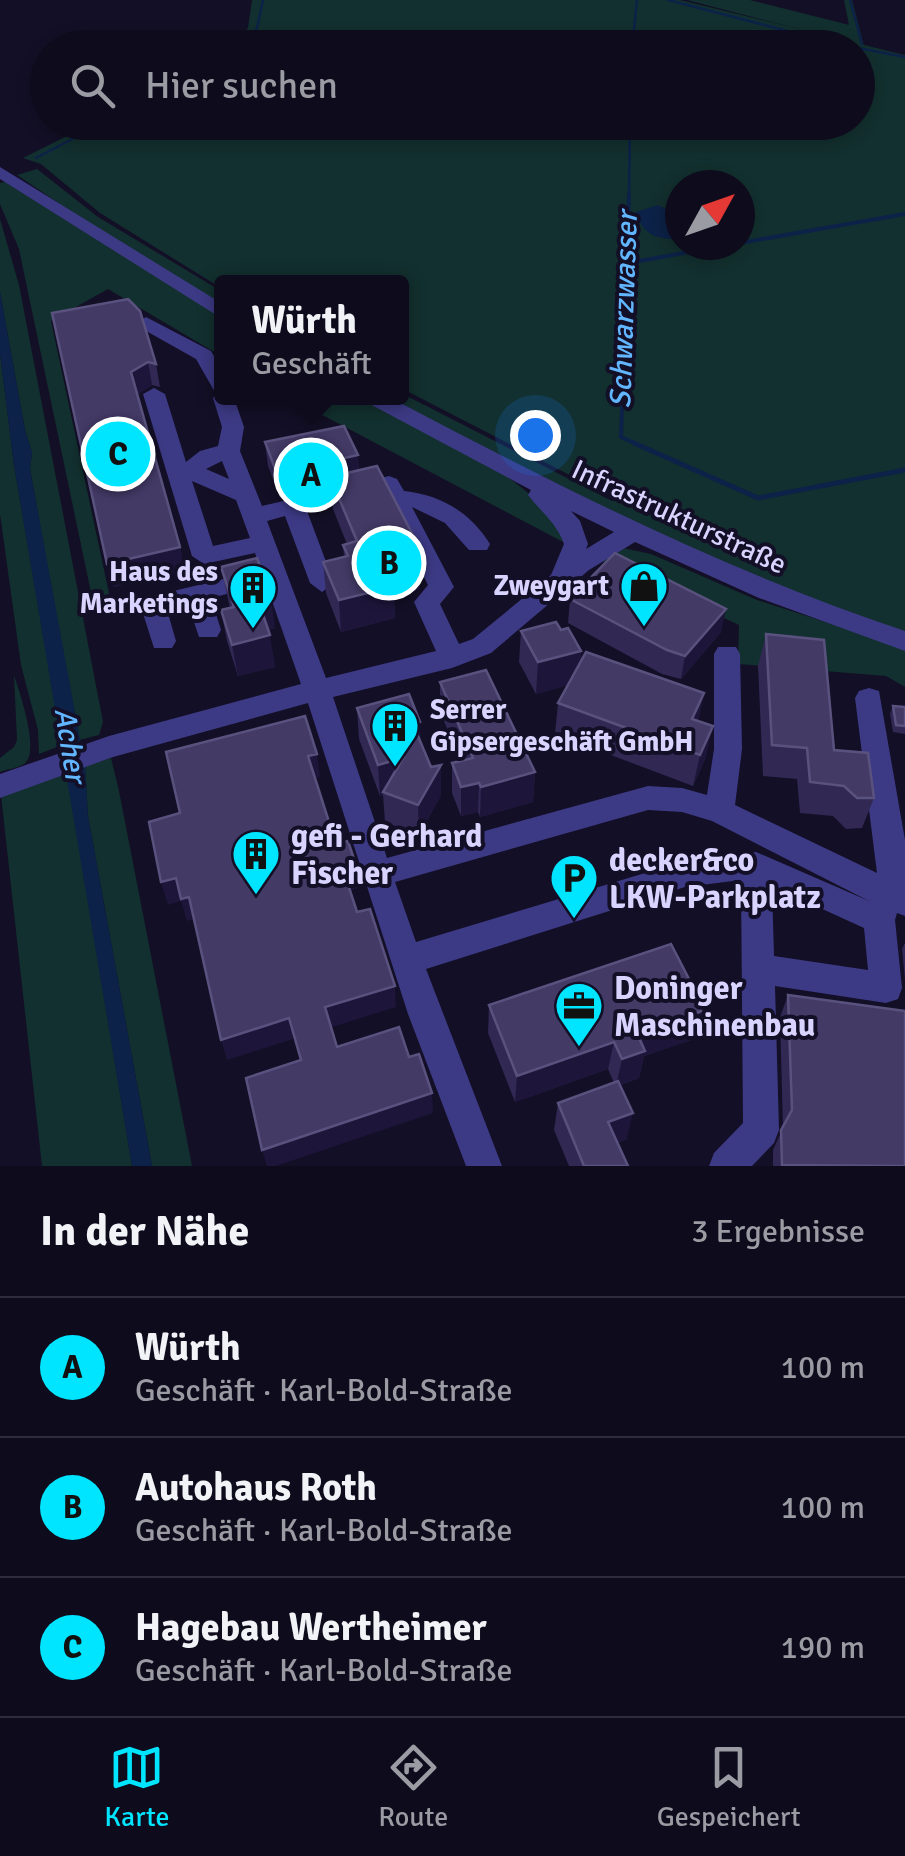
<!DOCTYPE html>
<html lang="de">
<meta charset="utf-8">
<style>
body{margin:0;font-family:Signika,sans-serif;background:#171425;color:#f1f3f6}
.compass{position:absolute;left:665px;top:170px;width:90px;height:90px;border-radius:50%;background:#0e0b1c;box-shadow:0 5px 15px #0003;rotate:50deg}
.you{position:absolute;left:535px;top:435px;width:35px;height:35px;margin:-25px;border:8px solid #fff;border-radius:50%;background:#1a73e8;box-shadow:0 0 0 15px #1a73e833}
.badge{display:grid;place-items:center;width:65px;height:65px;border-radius:50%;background:#00e5ff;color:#111;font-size:32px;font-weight:700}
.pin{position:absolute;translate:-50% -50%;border:5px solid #fff;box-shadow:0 2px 10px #0006}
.popup{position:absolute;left:214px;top:275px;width:195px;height:130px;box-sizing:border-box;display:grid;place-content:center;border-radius:10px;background:#0e0b1c;filter:drop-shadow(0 2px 8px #0005);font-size:32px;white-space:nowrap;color:#9b9ba3}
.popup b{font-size:38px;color:#f1f3f6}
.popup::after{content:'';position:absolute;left:50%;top:100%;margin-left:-20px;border:20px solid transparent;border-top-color:#0e0b1c}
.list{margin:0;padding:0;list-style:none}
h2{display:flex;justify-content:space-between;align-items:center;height:130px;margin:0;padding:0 40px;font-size:42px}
h2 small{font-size:32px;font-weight:400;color:#9b9ba3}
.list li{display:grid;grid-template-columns:65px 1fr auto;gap:30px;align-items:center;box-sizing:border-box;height:140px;padding:0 40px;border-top:2px solid #2e2b3b}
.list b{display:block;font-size:38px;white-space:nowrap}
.list p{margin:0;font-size:32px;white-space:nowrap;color:#9b9ba3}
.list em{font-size:32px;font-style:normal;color:#9b9ba3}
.icon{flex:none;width:55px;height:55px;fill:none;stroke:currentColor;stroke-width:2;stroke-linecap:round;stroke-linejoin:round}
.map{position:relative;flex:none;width:905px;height:1166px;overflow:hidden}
.search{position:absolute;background:#0e0b1c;box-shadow:0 5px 15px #0003;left:30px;right:30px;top:30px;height:110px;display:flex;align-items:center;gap:25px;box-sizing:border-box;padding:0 35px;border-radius:55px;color:#9b9ba3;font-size:38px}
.sheet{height:550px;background:#0e0b1c}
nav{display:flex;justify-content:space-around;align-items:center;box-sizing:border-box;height:140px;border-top:2px solid #2e2b3b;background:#0e0b1c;font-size:28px;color:#9b9ba3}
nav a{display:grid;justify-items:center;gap:5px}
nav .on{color:#00e5ff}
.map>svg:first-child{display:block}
.green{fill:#12302f;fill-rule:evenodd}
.water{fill:#0c2248}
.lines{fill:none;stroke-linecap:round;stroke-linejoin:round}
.stream-far2{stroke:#0c2248;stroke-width:2.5}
.stream-far1{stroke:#0c2248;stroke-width:4}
.stream{stroke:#0c2248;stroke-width:5}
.minor{fill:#3d3a85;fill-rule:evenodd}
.wall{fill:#312854}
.shaded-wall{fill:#1d163a}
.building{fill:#433a66;stroke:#5a527e;stroke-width:2.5}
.labels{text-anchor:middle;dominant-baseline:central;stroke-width:8;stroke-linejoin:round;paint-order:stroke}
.street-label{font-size:28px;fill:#d9d4ff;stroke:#130f26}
.poi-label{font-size:28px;font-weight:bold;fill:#d9d4ff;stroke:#130f26;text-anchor:end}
.water-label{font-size:30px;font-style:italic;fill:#62b6ff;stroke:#130f26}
.near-poi-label{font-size:32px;font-weight:bold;fill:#d9d4ff;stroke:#130f26;text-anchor:start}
</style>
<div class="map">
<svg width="905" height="1166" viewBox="0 0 905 1166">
<rect width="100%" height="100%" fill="#130f26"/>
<!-- green -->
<g class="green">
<path d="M252,0H680L905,55V633C723,577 554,485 386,398H401V393L612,501L616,499L401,388V282H221V288L100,213L41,164L23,158L95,122H858V48L231,47L248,28ZM680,185H740V245H680V239H670L672,213L680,216Z"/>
<path d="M687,0H750L849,25L844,0H852L864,46Z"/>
<path d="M37,169L98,217L221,291V305L103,233L17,175Z"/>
<path d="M5,182L221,317V356L108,289L51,321L110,598L93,602L19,249L0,204V183Z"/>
<path d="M0,219L19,285L103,722L99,735L79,740L30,469L32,452L25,430L0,292Z"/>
<path d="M0,354L14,465L62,745L39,754L38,730L21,665L0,514Z"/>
<path d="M290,398H362L508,477L556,515L567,544Z"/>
<path d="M623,548L651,554L757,600L905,648V687L886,676L738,664L739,625L600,560Z"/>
<path d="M14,675C19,691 41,752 24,764C18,768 7,769 0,772V758L14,747L17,740Z"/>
<path d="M111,758L119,791L192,1166H152L88,816L85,766Z"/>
<path d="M67,772L71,794L132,1166H42L1,795Z"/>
</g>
<!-- water -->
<g class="water">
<path d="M658,205L680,216V239C658,240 642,235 636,212Z"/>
<path d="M0,292L25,430L32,452L30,469L85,766L88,816L152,1166H132L14,465L0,354Z"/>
</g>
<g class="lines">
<!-- stream-far2 -->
<g class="stream-far2">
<path d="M668,0L853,48"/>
<path d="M850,0L862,44"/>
<path d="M241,48L257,28L263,0"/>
<path d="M632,48L637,0"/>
<path d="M858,48L905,57"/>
<path d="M36,158L105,122"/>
<path d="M629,196L630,122"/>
</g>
<!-- stream-far1 -->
<g class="stream-far1">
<path d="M629,194L621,437L639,445"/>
<path d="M740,243L905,214"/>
<path d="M629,263L727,245"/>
</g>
<!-- stream -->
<path class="stream" d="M634,443L758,498L905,470"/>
<!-- minor -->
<g class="minor">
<path d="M0,167L221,303V318L0,179Z"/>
<path d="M146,317L211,351L221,368V398H234L244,427L240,451L262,506L389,476L397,479L404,491C441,495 470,512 490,544L487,550H469L445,523L412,507L454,587L440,604L459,644L473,639L551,575L564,544C556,522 542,513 528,495L531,490L368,403L366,398H391C558,486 725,571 905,631V651L759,598L635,542L589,570L491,653L452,668L333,697L387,858L648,786L682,788L707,795L714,749V654L718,647H736L740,654L742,749L735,805L877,873L855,698L859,691L869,688L879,691L905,840V916L897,913L895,920L902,988L898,999L886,1003L775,986L779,1130L774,1143L752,1166H709L714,1153L743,1123L741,880L685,887L426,969L502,1166H466L408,1014L308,703L113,757L0,798V774L109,736L301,684L266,584L211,598L221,630L217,637H199L188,604L167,610L176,641L172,648H154L140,604L144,598L261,570L255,553L204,564L192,556L143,394L154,388L165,394L186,462L200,451L218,446L222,427L213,398L216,394L196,359L139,327L136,323ZM222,461L229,479L206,469ZM192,481L236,500L250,538L213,546ZM382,493L428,585L414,602L436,651L326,678L267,521L285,516L310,583L322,592L334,583L307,511ZM571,511L614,532L586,549L588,544L580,521ZM648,810L682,812L712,821L869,901L756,852L685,861L416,942L395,882ZM772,886L864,928L868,970L774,956Z"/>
</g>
</g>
<!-- wall -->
<g class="wall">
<path d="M52,313L156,364L160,387L152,385L137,395L180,547L185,571L114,587Z"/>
<path d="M265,442L359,471L419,558L420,589L394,596L395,618L341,632L326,593L323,562L344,557L343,545L347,544L333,509L331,486L280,498L268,466Z"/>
<path d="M221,567L275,628L268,630L275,667L238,676L227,641L221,610L230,608Z"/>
<path d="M570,599L721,632L681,679L662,674L568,623Z"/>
<path d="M561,630L581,651L580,664L698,721L706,757L693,786L555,734L558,703L568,685L536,694L519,662L521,631Z"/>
<path d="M766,634L834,750L874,798L862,828L846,829L833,816L800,813L797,779L763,776L758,666Z"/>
<path d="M440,682L535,772L533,802L480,817L478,812L461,816L452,793V763L461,761L440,712Z"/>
<path d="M893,706L905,707V734L893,732L890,714Z"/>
<path d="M357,708L421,743L431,767L441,765V795L419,835L385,822L383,795L380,796L359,739Z"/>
<path d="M905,943V980L902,949Z"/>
<path d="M788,995L905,1166H773V1150L783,1128L780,1017Z"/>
<path d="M489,1005L697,1038L644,1056L639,1078L620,1085L627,1139L617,1143L628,1166H569L554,1130L558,1103L614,1083L608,1069L515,1102L488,1033Z"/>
</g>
<!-- shaded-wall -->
<g class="shaded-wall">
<path d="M148,362L152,385L136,396L131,372Z"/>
<path d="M358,455L360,479L330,477L331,486L280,498L277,474Z"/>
<path d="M415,539L416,558H419L420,589L394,596L395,618L341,632L339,600L384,566L410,540Z"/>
<path d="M180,547L185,571L114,587L107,564Z"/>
<path d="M271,597L275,628L262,631L258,600Z"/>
<path d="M726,609L721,632L681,679L685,656Z"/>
<path d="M270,635L275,667L238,676L232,645Z"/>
<path d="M581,651L578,682L536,694L538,662Z"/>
<path d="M704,693L698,724L692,719Z"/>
<path d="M420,722L421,753L413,724Z"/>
<path d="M713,726L706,757L693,786L700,755Z"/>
<path d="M317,754L320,777L311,779L308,756Z"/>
<path d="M403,758L383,792V795L380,796L378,765Z"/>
<path d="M441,765V795L419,835L418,805Z"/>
<path d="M535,772L533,802L480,817L481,787Z"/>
<path d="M479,783L478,812L461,816V787Z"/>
<path d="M356,865L358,888L345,892L343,869Z"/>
<path d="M176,878L189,897L195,919L187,921L181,901L168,905L161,882Z"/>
<path d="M395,986L396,1007L329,1028L325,1007Z"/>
<path d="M705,1010L697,1038L644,1056L639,1078L616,1086L622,1059L637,1033Z"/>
<path d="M289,1018L293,1039L227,1060L221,1040Z"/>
<path d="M614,1042L608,1069L515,1102L517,1076Z"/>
<path d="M432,1093L433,1113L276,1166H267L262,1150Z"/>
<path d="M633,1113L627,1139L603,1148L608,1122Z"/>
</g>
<!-- building -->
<g class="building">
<path d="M128,299L140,311L156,364L148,362L131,372L180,547L107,564L52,313Z"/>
<path d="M344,426L358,455L277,474L265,442Z"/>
<path d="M377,466L415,539L410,540L419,558L384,566L393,587L339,600L323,562L348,556L343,545L357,541L330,477Z"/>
<path d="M615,553L726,609L685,656L667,650L570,599Z"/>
<path d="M257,558L271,597L258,600L270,635L232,645L221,610L234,607L221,567Z"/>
<path d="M556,622L561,630L568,628L581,651L538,662L521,631Z"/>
<path d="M766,634L824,640L834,750L868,753L874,798H857L844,786L810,782L807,748L772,745Z"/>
<path d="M586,652L704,693L692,719L713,726L700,755L558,703Z"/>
<path d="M486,670L535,772L481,787L479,783L461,787L452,763L473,758L440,682Z"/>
<path d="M409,694L420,722L413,724L431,767L441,765L418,805L383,792L403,758L378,765L357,708Z"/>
<path d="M893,706L905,707V726L896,725Z"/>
<path d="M305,716L317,754L308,756L336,844L348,841L356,865L343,869L357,912L370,909L395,986L325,1007L337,1047L399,1027L409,1057L419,1054L432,1093L262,1150L246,1078L301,1060L289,1018L221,1040L189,897L181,899L176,878L161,882L149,822L180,813L166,752Z"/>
<path d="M671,944L705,1010L637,1033L645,1051L622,1059L614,1042L517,1076L489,1005Z"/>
<path d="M788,995L905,1011V1166L782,1165L781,1130L792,1110Z"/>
<path d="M618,1081L633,1113L608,1122L628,1166H584L558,1103Z"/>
</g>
<!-- icons -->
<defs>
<g id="shop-pin" transform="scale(2.5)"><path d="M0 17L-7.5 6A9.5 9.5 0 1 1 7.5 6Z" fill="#00e5ff" stroke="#130f26"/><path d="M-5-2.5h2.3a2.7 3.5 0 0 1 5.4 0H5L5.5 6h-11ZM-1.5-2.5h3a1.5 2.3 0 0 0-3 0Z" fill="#111"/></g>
<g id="building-pin" transform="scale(2.5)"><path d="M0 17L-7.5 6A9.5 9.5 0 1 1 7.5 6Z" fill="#00e5ff" stroke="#130f26"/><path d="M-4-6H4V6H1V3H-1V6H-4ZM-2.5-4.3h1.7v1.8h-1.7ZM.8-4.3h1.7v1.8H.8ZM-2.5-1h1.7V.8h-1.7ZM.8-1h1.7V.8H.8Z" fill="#111"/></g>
<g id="parking-pin" transform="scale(2.5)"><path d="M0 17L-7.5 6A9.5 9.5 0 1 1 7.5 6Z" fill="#00e5ff" stroke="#130f26"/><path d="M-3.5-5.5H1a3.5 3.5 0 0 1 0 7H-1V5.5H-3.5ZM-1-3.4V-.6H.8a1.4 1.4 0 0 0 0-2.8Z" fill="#111"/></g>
<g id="office-pin" transform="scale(2.5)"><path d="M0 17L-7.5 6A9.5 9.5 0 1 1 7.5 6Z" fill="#00e5ff" stroke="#130f26"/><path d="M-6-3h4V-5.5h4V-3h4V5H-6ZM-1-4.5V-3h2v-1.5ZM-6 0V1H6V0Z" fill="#111"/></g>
</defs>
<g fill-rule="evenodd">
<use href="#shop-pin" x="644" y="586"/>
<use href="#building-pin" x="253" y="588"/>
<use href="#building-pin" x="395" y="726"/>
<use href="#building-pin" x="256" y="854"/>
<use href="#parking-pin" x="574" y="878"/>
<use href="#office-pin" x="579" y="1006"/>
</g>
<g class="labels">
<!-- street labels -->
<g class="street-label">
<text transform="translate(679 517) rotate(25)">Infrastrukturstraße</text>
</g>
<!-- poi labels -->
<g class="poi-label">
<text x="218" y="572">Haus des<tspan x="218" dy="32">Marketings</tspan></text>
<text x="609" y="586">Zweygart</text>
<text x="430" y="710" text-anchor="start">Serrer<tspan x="430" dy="32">Gipsergeschäft GmbH</tspan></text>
</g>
<!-- water labels -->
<g class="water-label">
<text transform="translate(624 310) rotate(-88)">Schwarzwasser</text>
<text transform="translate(70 745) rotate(81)">Acher</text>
</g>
<!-- near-poi labels -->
<g class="near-poi-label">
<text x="291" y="836">gefi - Gerhard<tspan x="291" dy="37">Fischer</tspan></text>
<text x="609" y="860">decker&amp;co<tspan x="609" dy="37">LKW-Parkplatz</tspan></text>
<text x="614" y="988">Doninger<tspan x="614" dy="37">Maschinenbau</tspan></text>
</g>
</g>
</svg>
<svg class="compass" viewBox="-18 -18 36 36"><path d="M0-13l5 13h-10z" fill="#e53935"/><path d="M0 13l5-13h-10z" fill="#9b9ba3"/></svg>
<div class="you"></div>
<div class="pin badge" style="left:311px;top:475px">A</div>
<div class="popup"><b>Würth</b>Geschäft</div>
<div class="pin badge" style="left:389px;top:563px">B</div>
<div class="pin badge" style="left:118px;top:454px">C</div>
<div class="search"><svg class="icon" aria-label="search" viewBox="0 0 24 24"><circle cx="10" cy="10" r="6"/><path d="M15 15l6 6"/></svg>Hier suchen</div>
</div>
<section class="sheet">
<h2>In der Nähe<small>3 Ergebnisse</small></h2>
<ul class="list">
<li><span class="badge">A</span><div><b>Würth</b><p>Geschäft · Karl-Bold-Straße</p></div><em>100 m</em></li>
<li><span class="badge">B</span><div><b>Autohaus Roth</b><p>Geschäft · Karl-Bold-Straße</p></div><em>100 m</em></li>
<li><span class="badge">C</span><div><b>Hagebau Wertheimer</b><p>Geschäft · Karl-Bold-Straße</p></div><em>190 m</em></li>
</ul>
</section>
<nav>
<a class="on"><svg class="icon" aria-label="map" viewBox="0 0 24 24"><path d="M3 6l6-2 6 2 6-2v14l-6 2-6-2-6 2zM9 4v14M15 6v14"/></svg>Karte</a>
<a><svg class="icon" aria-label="directions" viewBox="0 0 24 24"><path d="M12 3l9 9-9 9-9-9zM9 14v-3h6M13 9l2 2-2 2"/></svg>Route</a>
<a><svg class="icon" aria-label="saved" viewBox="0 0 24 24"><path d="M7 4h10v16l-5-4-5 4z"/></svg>Gespeichert</a>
</nav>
